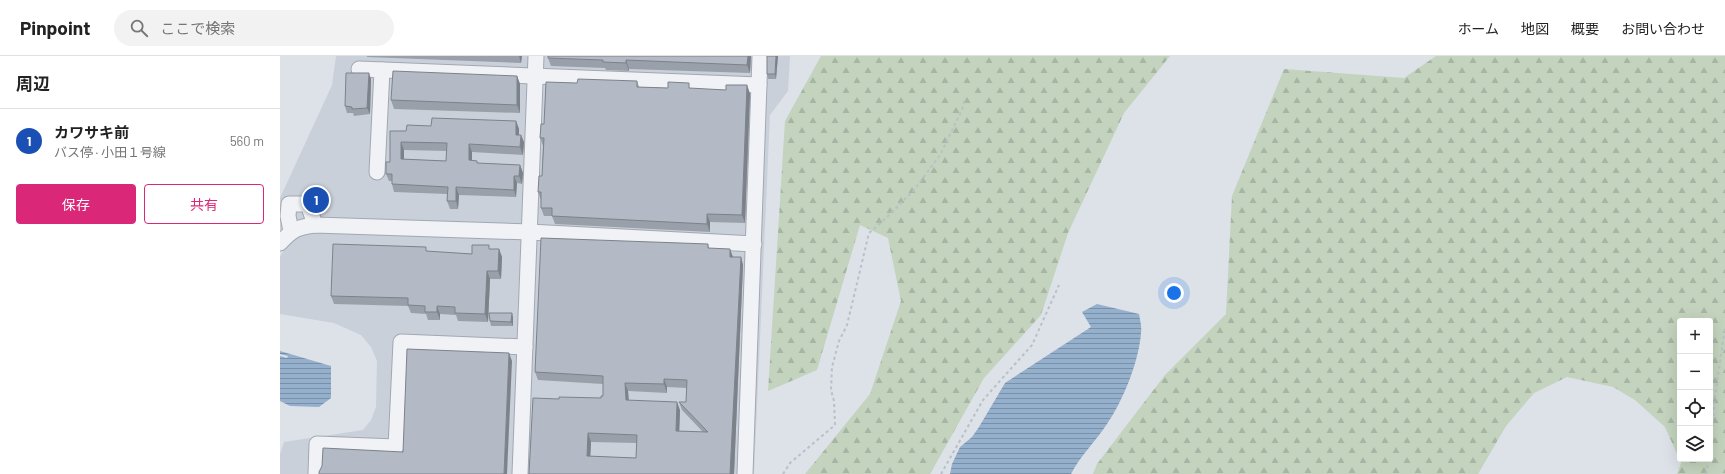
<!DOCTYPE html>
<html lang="ja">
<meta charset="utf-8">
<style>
body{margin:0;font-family:Barlow,"Noto Sans JP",sans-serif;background:#f2f2f2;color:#222}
.controls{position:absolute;right:12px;bottom:12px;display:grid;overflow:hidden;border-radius:4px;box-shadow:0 4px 16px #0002}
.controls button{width:36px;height:36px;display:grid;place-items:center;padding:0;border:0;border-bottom:1px solid #e0e0e0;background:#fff;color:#222;font:20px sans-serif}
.you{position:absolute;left:894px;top:237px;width:14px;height:14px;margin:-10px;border:3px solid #fff;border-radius:50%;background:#1a73e8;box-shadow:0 0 0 6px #1a73e833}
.badge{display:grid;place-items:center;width:26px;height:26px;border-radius:50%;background:#db2777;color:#fff;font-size:13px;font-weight:700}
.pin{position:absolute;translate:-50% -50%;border:2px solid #fff;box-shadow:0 1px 4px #0006}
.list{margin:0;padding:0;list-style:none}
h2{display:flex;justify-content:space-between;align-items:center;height:52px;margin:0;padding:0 16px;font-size:17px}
h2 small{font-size:13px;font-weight:400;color:#767676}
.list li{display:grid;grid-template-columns:26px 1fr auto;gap:12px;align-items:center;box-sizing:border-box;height:64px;padding:0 16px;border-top:1px solid #e0e0e0}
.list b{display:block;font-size:15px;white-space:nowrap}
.list p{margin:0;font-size:13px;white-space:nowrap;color:#767676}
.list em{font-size:13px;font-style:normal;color:#767676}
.actions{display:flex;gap:8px;padding:12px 16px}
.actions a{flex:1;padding:9px 0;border:1px solid #db2777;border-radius:4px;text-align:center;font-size:14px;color:#db2777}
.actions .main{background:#db2777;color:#fff}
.icon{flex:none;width:22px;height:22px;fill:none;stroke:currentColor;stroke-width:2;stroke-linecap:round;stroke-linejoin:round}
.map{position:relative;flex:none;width:1445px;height:418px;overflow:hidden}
header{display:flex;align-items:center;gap:24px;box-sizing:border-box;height:56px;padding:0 20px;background:#fff;border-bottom:1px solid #e0e0e0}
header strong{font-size:19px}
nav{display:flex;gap:22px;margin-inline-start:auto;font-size:14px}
.search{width:280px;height:36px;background:#f2f2f2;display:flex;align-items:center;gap:10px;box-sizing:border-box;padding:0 14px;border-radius:22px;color:#767676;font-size:15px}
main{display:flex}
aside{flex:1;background:#fff}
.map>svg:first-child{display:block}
.built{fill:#cad0da}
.forest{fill:url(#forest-firs);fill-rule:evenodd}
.water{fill:url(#water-rules)}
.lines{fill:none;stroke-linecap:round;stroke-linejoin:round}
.minor-casing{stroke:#a2a8b2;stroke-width:17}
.path{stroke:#bbbfc7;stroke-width:2;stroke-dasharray:3 3;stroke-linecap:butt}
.minor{stroke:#f0f2f6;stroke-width:15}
.wall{fill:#9aa0a9;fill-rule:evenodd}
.shaded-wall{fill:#7d828a}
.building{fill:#b3bac5;stroke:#7d828a;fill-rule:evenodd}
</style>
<header>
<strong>Pinpoint</strong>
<div class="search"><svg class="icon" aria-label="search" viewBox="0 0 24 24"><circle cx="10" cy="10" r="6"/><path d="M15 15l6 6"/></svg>ここで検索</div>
<nav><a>ホーム</a><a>地図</a><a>概要</a><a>お問い合わせ</a></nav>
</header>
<main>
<aside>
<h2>周辺<small></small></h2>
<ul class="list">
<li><span class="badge" style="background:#1a4fb4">1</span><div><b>カワサキ前</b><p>バス停 · 小田１号線</p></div><em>560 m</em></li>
</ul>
<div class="actions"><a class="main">保存</a><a>共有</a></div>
</aside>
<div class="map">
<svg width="1445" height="418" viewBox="0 0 1445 418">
<defs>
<pattern id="forest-firs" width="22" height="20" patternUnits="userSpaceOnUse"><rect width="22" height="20" fill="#c3d3bd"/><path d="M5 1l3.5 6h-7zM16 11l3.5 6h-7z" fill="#a7b5a4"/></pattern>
<pattern id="water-rules" width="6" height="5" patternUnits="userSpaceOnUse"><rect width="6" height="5" fill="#94b0cc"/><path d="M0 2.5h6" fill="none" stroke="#7990a7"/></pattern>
</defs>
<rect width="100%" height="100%" fill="#dde1e8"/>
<!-- built -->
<path class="built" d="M56,0H510L508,35L490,59L474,418H0V398L4,386L83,374L91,364L96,351L97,305L91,291L81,279L54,267L0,258V201L7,187L0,173V142L52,29Z"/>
<!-- forest -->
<g class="forest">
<path d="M541,0H890L844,57L788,177L761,259L704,322L650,418H525L590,338L621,245L608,182L580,169L537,314L488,335L505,65Z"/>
<path d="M1156,0H1445V418H1397L1401,407L1385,371L1355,344L1333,331L1287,321L1254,337L1226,370L1198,418H813L817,408L885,319L946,258L952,140L1004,13L1124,22ZM1400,265H1430V403H1400Z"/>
</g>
<!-- water -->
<g class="water">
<path d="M817,248L859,258C860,264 862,271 861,277C859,305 843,345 827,368C816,385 800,400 791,418H670L672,408L680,391L692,381L699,371L725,327L811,271L802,256Z"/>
<path d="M0,295L51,310V342L39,351L10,350L0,345V300L7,302L8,300L0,298Z"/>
</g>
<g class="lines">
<!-- minor casing -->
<g class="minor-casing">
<g id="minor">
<path d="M79,13L479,29"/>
<path d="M97,116L102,14"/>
<path d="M11,175L8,160L9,148H28L35,169"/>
<path d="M0,187C12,174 17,171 35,169L249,176L474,188"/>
<path d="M36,418L37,388L116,391L121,286L245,291"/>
<path d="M240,418L256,0"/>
<path d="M465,418L480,0"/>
</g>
</g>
<!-- path -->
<g class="path">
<path d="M1430,396L1435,340L1445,272"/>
<path d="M503,418L510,407L555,369L554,345L551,334L552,311L559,285L567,269L589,177L605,163L635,133L660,99L682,54L685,42"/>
<path d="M661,418L703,344L752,289L779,229"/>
<path d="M1426,418L1429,403"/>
</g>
<!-- minor -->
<use href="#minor" class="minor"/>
</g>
<!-- wall -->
<g class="wall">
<path d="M87,0H242L241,7L87,1Z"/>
<path d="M471,0L470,17L349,13V15L326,14L325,12L271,10L268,2Z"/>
<path d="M498,0L496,23H488L487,18Z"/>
<path d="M237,20L240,28V57L114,53L111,44Z"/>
<path d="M91,23L90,58L74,60L73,57H67L65,50Z"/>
<path d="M357,25L359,31L446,34L467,29L470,38L465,167L430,166V176L275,168L272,160H264L261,152V144L258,136L262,120L263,90L260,82L264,68L297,27Z"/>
<path d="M236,65L239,73V79L244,86L243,99L192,96V104L198,107L240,109L243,117L242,128L237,127L236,141L179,139L178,153H170L167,145V138L114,136L112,128V125H109L106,118L110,106L126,75L151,70ZM124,94L167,95L166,105L124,103Z"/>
<path d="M428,188L429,192L453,201H461L463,209L454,418H249L323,340V328L258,324L255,316ZM387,331L407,332L406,346H399L402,354L423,376L399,375L400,354L349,344L348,335L387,337ZM311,386L357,387L356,402L310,400Z"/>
<path d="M210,193H219L222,201L221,223H210L208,266L178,265L176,259L160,258V264H148L146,258L131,257L128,250L54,248L51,240L147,196L192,198Z"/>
<path d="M232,257L233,262V270H211L210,265Z"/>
</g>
<!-- shaded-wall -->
<g class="shaded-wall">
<path d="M239,0H242L241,7Z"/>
<path d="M468,0H471L470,17L467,9Z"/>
<path d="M496,0H498L496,23L495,18Z"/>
<path d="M346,4L349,13V15L346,7Z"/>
<path d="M89,17L91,23L90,58L87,52Z"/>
<path d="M237,20L240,28V57L237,49Z"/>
<path d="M467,29L470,38L465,167L462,159Z"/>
<path d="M236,65L239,73V86L236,79Z"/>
<path d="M241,79L244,86L243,99L240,91Z"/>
<path d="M121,86L124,94V110L121,103Z"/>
<path d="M189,88L192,96V112L189,104Z"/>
<path d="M240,109L243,117L242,128L239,120Z"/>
<path d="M234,120L237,127L236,141L234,134Z"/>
<path d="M176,131L179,139L178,153L176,145Z"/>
<path d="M427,158L430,166V176L427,168Z"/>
<path d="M219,193L222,201L221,223L218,215Z"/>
<path d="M450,193L453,201H450Z"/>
<path d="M461,201L463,209L454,418H450Z"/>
<path d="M207,215L210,223L208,266L205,258Z"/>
<path d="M157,250L160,258V264L157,256Z"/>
<path d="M232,257L233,262V270L231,266Z"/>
<path d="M229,297L232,305L227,418H224Z"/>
<path d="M384,323L387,331V337L384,328Z"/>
<path d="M345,327L348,335L349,352L346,344Z"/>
<path d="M397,346L400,354L399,383L396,375Z"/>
<path d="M308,377L311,386L310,408L307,400Z"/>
</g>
<!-- building -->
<g class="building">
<path d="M268,0H468L467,9L346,4V7L323,6V4L268,2Z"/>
<path d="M487,0H496L495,18H487Z"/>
<path d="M113,15L237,20V49L111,44Z"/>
<path d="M66,17H89L87,52L72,53V51L65,50Z"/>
<path d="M298,23L357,25V31L388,32V26L409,27V32L446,34V29H467L462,159L427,158V168L272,160V152H261V136H258L259,120H262L264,82H260L261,68H264L266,26L297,27Z"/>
<path d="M152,62L236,65V79H241L240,91L189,88V104L197,105V107L240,109L239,120H234V134L176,131V145H167L168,131L112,128V118H106V106H110V75H126L127,69L151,70ZM121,86L167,87L166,105L121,103Z"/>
<path d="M261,182L428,188V192L450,193V201H461L450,418H249L253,342L279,343V341L321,342V340H323V320L255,316ZM384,323L407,324L406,346H399L428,376L396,375L397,346L346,344L345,327L384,328ZM308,377L357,379L356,402L307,400Z"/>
<path d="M53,188L146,191V195L192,198V189H209V193H219L218,215H207L205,258L175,257V251L157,250V256H145V250L128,249V242L51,240Z"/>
<path d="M209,257H232L231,266L210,265Z"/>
<path d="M127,293L229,297L224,418H39V416L42,410L43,392L123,396Z"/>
</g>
</svg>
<div class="controls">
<button>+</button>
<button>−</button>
<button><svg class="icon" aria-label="locate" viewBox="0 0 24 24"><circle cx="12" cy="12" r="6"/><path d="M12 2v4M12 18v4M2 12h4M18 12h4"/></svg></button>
<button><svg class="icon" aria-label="layers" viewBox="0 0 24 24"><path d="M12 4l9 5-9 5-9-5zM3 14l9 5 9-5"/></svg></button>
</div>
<div class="you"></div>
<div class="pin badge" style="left:36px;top:144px;background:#1a4fb4">1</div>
</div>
</main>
